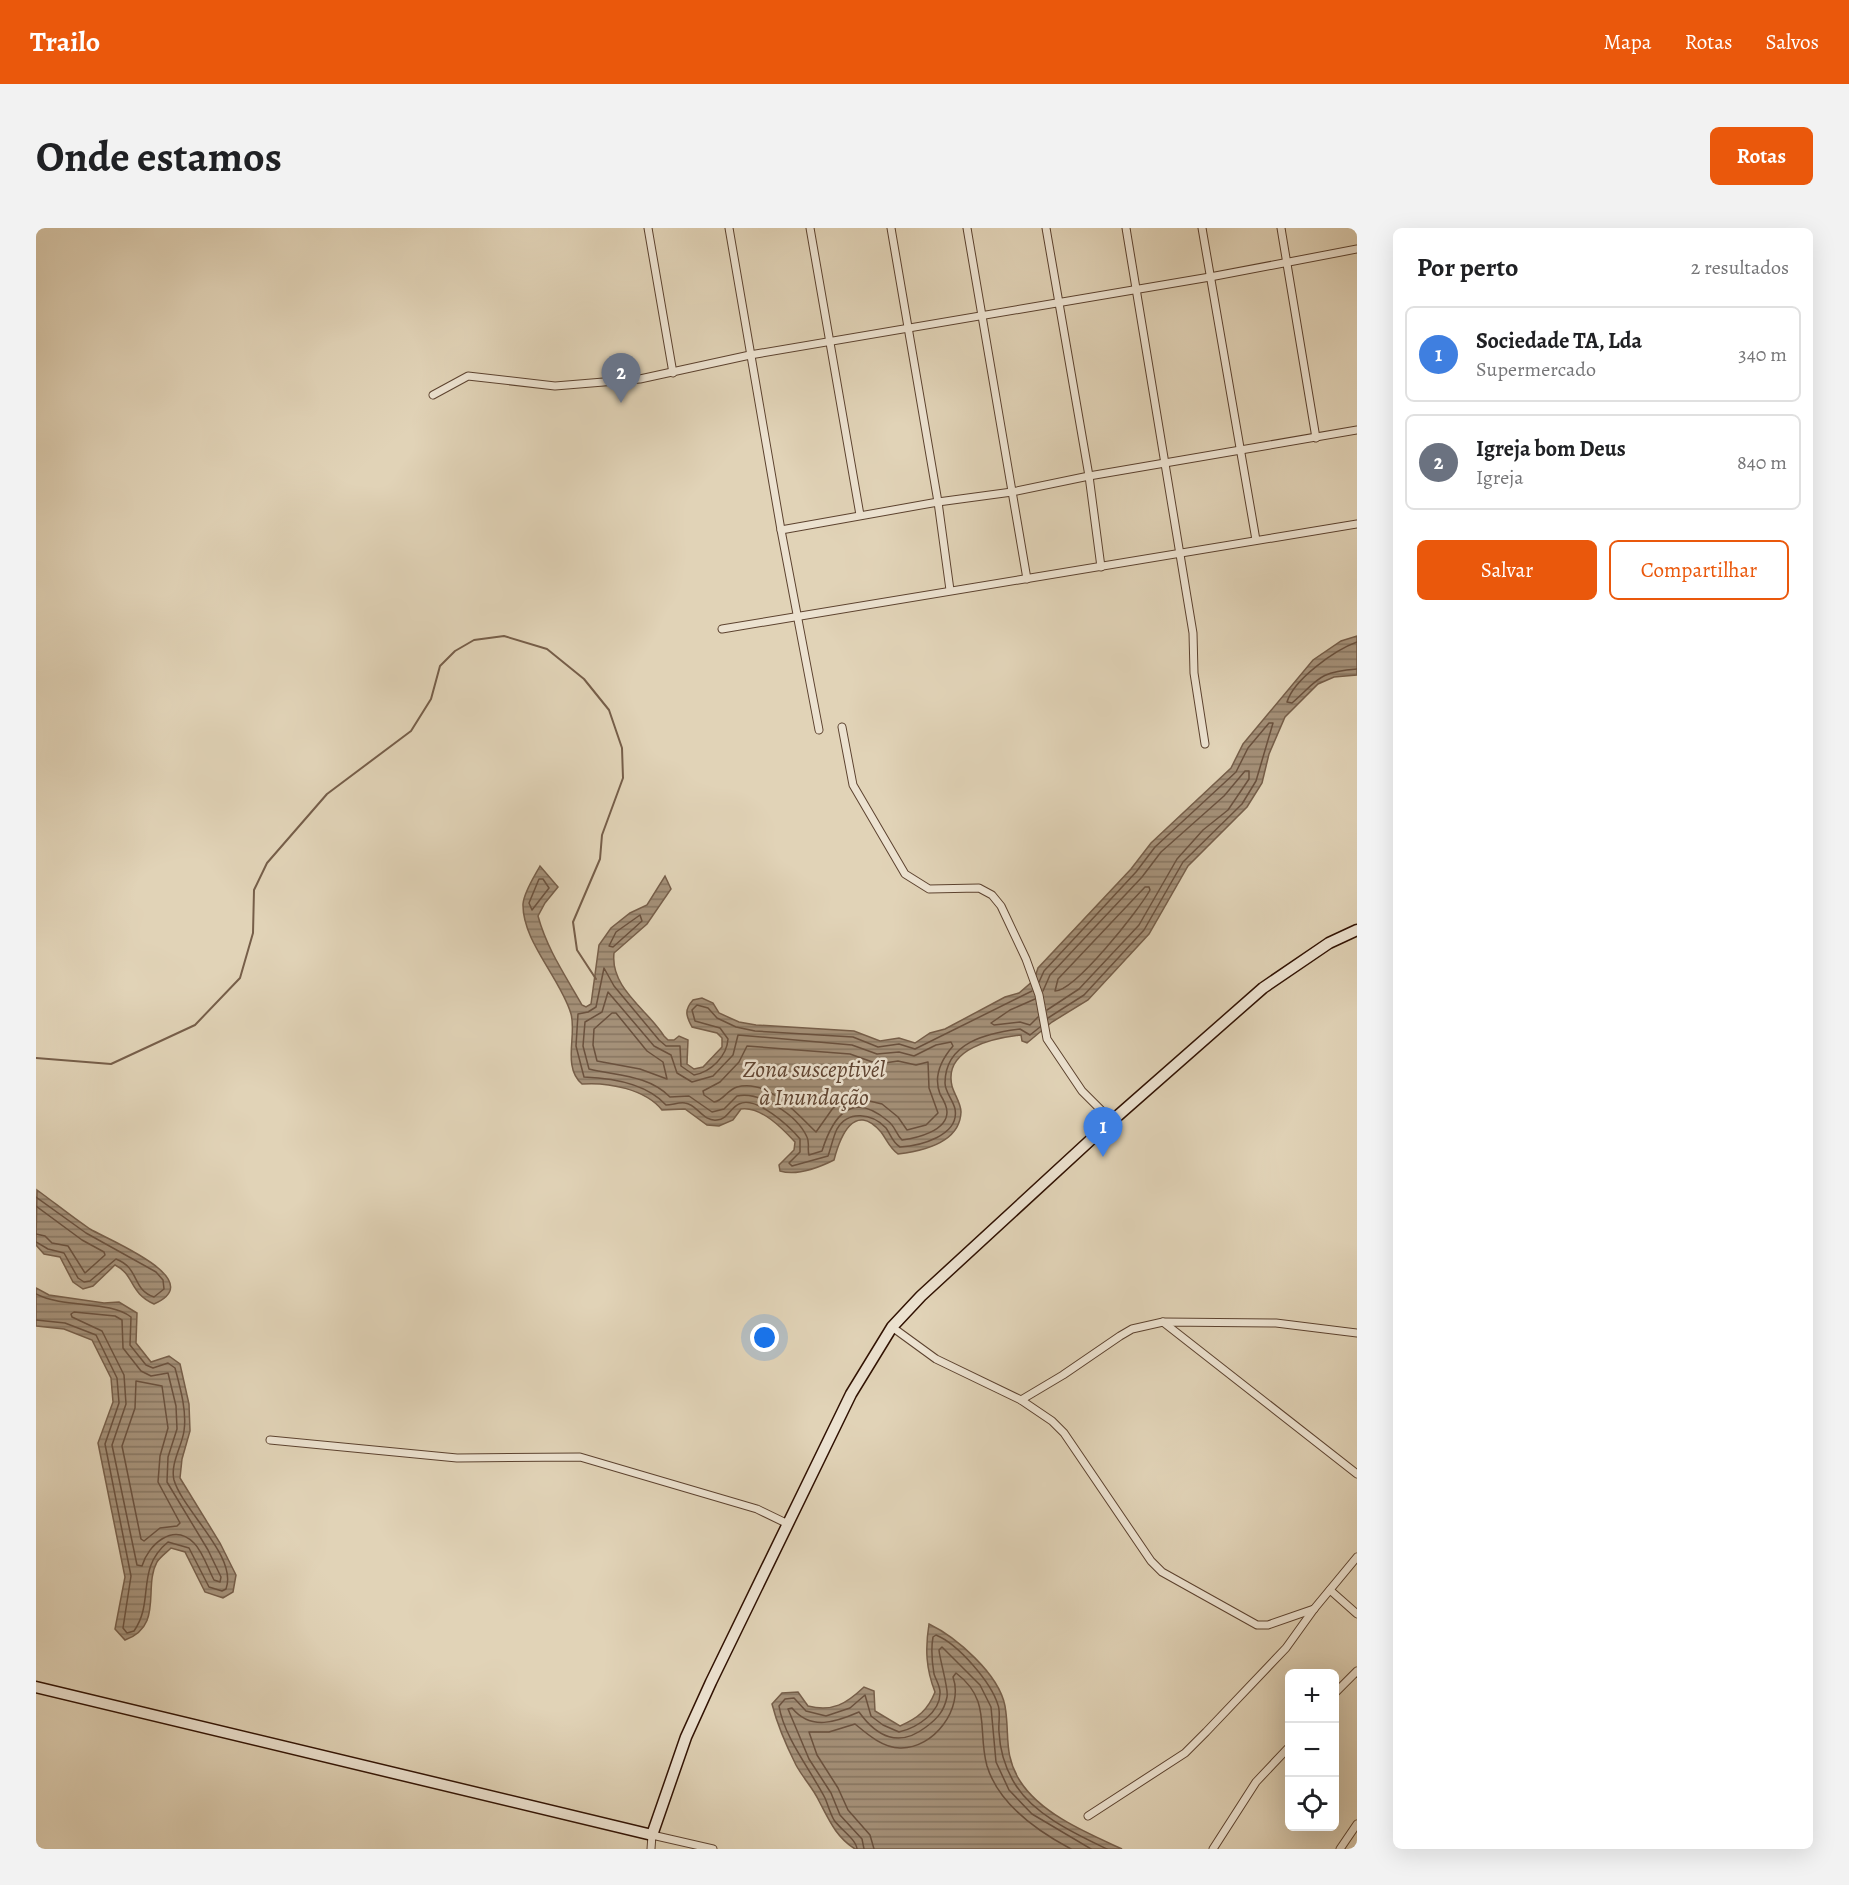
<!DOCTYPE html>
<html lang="pt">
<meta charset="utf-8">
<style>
body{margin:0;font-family:Alegreya,serif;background:#f2f2f2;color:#202124}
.controls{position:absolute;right:18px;bottom:18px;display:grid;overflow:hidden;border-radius:9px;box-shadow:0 6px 24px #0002}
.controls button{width:54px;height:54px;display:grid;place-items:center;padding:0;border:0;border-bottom:2px solid #e0e0e0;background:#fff;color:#202124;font:30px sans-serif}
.you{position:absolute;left:729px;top:1110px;width:21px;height:21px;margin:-15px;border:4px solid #fff;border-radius:50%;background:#1a73e8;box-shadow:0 0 0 9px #1a73e833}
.badge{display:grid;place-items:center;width:39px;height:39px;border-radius:50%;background:#ea580c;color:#fff;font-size:20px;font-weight:700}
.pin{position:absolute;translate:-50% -50px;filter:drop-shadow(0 2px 3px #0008)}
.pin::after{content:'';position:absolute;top:32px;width:21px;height:18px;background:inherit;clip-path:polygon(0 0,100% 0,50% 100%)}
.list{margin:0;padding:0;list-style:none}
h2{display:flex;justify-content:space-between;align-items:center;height:78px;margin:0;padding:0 24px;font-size:26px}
h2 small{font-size:20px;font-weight:400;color:#757577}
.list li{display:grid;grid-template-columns:39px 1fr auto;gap:18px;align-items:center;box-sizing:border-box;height:96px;margin:0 12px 12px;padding:0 12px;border:2px solid #e0e0e0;border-radius:9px}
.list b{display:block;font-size:22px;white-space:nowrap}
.list p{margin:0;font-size:20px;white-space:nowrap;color:#757577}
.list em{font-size:20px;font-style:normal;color:#757577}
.actions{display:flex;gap:12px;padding:18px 24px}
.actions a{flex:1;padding:14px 0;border:2px solid #ea580c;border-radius:9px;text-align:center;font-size:21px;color:#ea580c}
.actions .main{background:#ea580c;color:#fff}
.icon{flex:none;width:33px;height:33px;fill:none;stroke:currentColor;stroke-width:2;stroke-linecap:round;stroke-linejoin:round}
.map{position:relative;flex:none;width:1321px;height:1621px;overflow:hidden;border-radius:9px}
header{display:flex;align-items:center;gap:36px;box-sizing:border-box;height:84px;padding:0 30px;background:#ea580c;color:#fff}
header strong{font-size:28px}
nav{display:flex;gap:33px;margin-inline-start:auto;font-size:21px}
.intro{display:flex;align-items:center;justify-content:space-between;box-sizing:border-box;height:144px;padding:0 36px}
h1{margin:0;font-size:42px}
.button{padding:15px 27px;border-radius:9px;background:#ea580c;color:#fff;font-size:21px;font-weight:700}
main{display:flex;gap:36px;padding:0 36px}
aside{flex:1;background:#fff;border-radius:9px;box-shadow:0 6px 24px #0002}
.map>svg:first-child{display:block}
.water{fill:url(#water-rules);stroke:#765e49;stroke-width:1.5}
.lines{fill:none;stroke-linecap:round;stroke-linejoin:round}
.shore{stroke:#6a513e;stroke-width:1.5}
.stream{stroke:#765e49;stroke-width:2}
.street-casing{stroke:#5c422f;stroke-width:9}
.secondary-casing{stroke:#301102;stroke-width:13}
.street{stroke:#ece2d0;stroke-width:7}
.secondary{stroke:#ece2d0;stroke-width:10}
.labels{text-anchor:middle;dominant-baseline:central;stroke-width:5;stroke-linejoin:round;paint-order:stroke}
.water-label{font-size:24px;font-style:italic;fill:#5f4432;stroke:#ece2d0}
</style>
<header>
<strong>Trailo</strong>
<nav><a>Mapa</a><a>Rotas</a><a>Salvos</a></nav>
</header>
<div class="intro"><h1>Onde estamos</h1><a class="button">Rotas</a></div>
<main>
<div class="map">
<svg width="1321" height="1621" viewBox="0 0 1321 1621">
<defs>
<pattern id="water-rules" width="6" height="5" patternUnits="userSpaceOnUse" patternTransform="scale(1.5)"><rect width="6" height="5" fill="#a59179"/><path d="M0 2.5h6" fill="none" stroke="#877561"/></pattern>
</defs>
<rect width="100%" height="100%" fill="#e1d3b7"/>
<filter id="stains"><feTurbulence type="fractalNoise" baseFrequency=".00333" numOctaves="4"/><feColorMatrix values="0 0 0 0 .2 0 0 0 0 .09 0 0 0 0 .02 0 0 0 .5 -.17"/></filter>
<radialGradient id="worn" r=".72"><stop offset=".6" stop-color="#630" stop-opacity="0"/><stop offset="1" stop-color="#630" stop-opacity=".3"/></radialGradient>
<!-- water -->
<g class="water">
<path d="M1321,408V447L1298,449L1282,456L1249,489L1233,526L1226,555L1211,579L1152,638L1113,706L1052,772L1016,794L991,815L986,813L985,807C959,810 907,820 916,858C918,866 925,875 925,884C924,915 887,923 862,926C853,919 851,912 845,904C818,873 804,909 798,932C782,940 761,948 744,943L743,937L758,922L759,914C747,901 725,878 705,881L697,892L683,898L671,897L649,881L626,882C609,861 572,854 546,856C526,839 541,807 535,786C525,751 486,713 487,676C488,664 498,649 504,638L522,659L509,675L502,688C511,721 529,747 546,777L550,779L555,776L563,717L575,700L594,685L611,677L629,648L635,661L611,696L578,725C574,760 611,781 628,808L632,812H638L643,808L652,812L651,836L658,841L667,839L686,819V810L681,805L656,799C650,788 648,782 657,772L666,770L677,775L683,785L703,794L720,797L818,803L844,813L863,810L879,815L894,805L909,801L969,769L983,765L998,752L1002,740L1095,641L1115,615L1195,540L1207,516L1277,432L1305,413Z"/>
<path d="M1,962C19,975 36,989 54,1001C72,1012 174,1052 118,1076C93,1065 99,1047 79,1037L57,1058L47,1061L37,1054L24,1029L8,1026L0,1017Z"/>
<path d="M0,1060L13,1067L68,1075L83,1074L101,1085L100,1115L115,1134L133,1128L144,1136L153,1176L154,1203L146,1231L144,1250L184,1315L200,1347L197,1364L187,1370L169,1364L149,1324L135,1320C131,1324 124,1329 121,1334C107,1359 128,1398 89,1412L79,1401L89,1349L62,1215L77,1174L75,1150L56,1112L28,1101L0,1098Z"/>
<path d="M893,1396C920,1409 963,1446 969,1478C974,1506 967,1526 984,1553C1005,1586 1051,1605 1086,1621H819C800,1609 793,1592 783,1573C777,1560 767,1550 760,1537C751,1519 741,1496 736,1476L746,1465L762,1464L772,1478C797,1484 810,1476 828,1459L838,1463L839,1483L864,1498C882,1490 892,1482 899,1464C890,1441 889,1421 893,1396Z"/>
</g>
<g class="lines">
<!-- shore -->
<g class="shore">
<path d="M1321,414C1299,422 1258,451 1251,474L1256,475C1283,451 1282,444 1321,441"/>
<path d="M503,651H507L513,660L496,682L493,675Z"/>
<path d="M1109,659H1113L1114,662C1103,682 1039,763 1019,763L1022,751Z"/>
<path d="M604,687L606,693L577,719L573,718L580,704Z"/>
<path d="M1003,754L1008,743L1100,644L1119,619L1200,544L1212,520L1233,495H1237L1220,553L1206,576L1147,634L1108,702L1048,767L1012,790"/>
<path d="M996,763L879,821L863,816L842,819L817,809L719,803L700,799L681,790L672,780L661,777L656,782L659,793L684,800L692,811C691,828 675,844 658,847L645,838L644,818H630L623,812L578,758L568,740L560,779L552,784L542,786L540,818L548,849C576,850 610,855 630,877C636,877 643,874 649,875C661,876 667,894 681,892C692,891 694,880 703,876C720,867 754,899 764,911V924L753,935L756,938L792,928C795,920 797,909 801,901C812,882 836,885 850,900C855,907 856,914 864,919C883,918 924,908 919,881C917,872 909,864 909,855C909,814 952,805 984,801L994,807L1004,799"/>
<path d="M1007,763L1014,747L1106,649L1125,624L1188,568L1209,543H1213V551L1192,582L1167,602L1141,631L1103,697L1043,761L1011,782"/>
<path d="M572,764L618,818L635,827L641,845L656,854L677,848L697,827L702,807L816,817L841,826L863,824L878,828L900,817L915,814L917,818C905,832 897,848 904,866C907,871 911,878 911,884C911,903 881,910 866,912C860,906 859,898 852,893C816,862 797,888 786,923L773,927C771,921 774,915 771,909C761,887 724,863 701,868L688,881L676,884L653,868L634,869C612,847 582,848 553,841L547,818L549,794L566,784Z"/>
<path d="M999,771L974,782L955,795L958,797L984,794L994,797L1002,789"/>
<path d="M576,785H580L611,823L627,834L631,851L604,841L561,833L557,817L558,801Z"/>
<path d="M711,818L814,826L842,836L862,833L880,837L892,834L893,860L902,885L890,897L871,902L862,889L846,876L821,870L797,880L780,904C760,885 733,851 701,859C691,862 687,873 678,874L668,867L667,863L684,854L703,834Z"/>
<path d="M0,969L50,1005L120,1044L127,1052L128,1061L118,1069C96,1062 104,1040 80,1031L54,1053L48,1054L42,1050L28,1025L12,1021L0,1014"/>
<path d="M0,978L46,1012L68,1024L69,1027L49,1045L32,1018L16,1015L9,1008L0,1006"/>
<path d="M0,1066C29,1081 73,1072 95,1089L94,1117L110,1137L117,1140L132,1135L139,1140C144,1159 151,1183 148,1203C146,1218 134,1236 138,1252C147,1283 202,1329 190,1361L186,1363L173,1359L153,1320L132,1314C99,1341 119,1373 98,1403L91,1405L87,1400L95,1348L69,1216L83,1175L81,1150L60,1107L29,1095L0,1092"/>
<path d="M38,1084L79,1088L86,1092L87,1120L105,1143L115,1148L132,1145L140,1178L141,1201L132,1229L131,1254L172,1322L185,1349L184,1354L178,1352C172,1341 167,1324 158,1315C137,1294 112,1317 106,1338L101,1337L76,1217L90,1176L88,1147L66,1103L36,1089L35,1086Z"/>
<path d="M100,1153L126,1158L132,1200L124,1228L122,1254L144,1295L141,1298L124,1300L108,1313L105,1311L86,1218L99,1180Z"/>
<path d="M821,1621C820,1611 804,1601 798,1592C794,1585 792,1577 789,1570C775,1543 748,1509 743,1478L749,1471L758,1470L770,1483L790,1488L814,1480L829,1467L835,1488L847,1497L863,1504C881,1500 905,1484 904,1464C904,1458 900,1452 898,1446C896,1434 895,1420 897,1409L900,1407C922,1416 955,1454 962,1477C965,1485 962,1496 963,1504C964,1523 969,1540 979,1556C998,1587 1040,1606 1071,1621"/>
<path d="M828,1621L826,1611L804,1587L795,1565L773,1531L752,1481L756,1480C775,1503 800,1494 823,1484C841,1509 863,1520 890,1499C902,1490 908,1483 911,1469C913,1462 904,1433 903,1422L906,1419L944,1457L955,1479L960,1534L973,1562L996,1586L1055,1621"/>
<path d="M838,1621L834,1607L812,1582L802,1560L781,1527L773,1504H793L819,1496C831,1506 847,1520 864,1520C898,1521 928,1480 917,1449L920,1445C956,1472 941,1502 951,1538C963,1577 1001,1603 1035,1621"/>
</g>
<!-- stream -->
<path class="stream" d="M0,830L75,836L159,797L204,750L217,705L218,662L231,635L291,566L375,503L395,471L404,438L419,423L438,412L468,408L511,421L548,451L573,482L586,520L587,550L566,607L564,631L537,694L541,722L560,751"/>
<!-- street casing -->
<g class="street-casing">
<g id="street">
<path d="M612,0L637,145"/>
<path d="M693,0L745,302L783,502"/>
<path d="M774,0L824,287"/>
<path d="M855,0L902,274L914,362"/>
<path d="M931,0L991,351"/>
<path d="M1010,0L1053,248L1065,339"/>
<path d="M1090,0L1157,405L1158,445L1169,516"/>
<path d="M1166,0L1220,312"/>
<path d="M1245,0L1280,210"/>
<path d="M397,167L432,148L519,158L604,151L714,127L1174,49L1321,21"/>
<path d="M745,302L902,274L976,264L1053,248L1321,202"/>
<path d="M686,401L1321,296"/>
<path d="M806,499L817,557L869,646L893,661L943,660L956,667L965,678L990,731L1003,767L1011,811L1046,863L1076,893"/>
<path d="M1127,1094L1321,1246"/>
<path d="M856,1099L900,1131L985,1172L1016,1193L1028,1205L1115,1333L1126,1344L1221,1397H1232L1278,1381"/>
<path d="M985,1172L1027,1147L1084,1108L1096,1101L1127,1094L1240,1095L1321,1105"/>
<path d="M234,1212L421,1230L544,1229L721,1281L752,1296"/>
<path d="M1294,1362L1321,1386"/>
<path d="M1298,1466L1321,1443"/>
<path d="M1052,1588L1149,1525L1170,1504L1250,1420L1278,1381L1321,1329"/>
<path d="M615,1621L616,1607L677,1621"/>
<path d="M1177,1621L1220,1554L1254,1518"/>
<path d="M1304,1621L1321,1596"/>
</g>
</g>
<!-- secondary casing -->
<g class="secondary-casing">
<path id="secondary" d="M0,1459L616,1607L650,1509L675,1454L815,1166L856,1099L885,1068L1061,906L1227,760L1293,715L1321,702"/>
</g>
<!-- street -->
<use href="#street" class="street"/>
<!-- secondary -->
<use href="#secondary" class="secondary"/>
</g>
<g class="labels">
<!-- water labels -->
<g class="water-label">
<text x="778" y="841">Zona susceptivél<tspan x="778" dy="28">à Inundação</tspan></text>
</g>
</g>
<rect width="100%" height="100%" filter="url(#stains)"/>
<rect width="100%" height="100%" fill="url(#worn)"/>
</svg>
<div class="controls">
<button>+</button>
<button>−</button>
<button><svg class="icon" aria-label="locate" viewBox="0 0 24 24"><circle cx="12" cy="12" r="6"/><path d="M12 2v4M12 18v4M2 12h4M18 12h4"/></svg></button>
</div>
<div class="you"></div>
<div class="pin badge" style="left:1067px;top:929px;background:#3f7fe0">1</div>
<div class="pin badge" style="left:585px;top:175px;background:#6b7280">2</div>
</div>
<aside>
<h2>Por perto<small>2 resultados</small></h2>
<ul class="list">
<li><span class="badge" style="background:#3f7fe0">1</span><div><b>Sociedade TA, Lda</b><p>Supermercado</p></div><em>340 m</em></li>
<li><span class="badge" style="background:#6b7280">2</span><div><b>Igreja bom Deus</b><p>Igreja</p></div><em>840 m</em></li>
</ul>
<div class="actions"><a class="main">Salvar</a><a>Compartilhar</a></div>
</aside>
</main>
